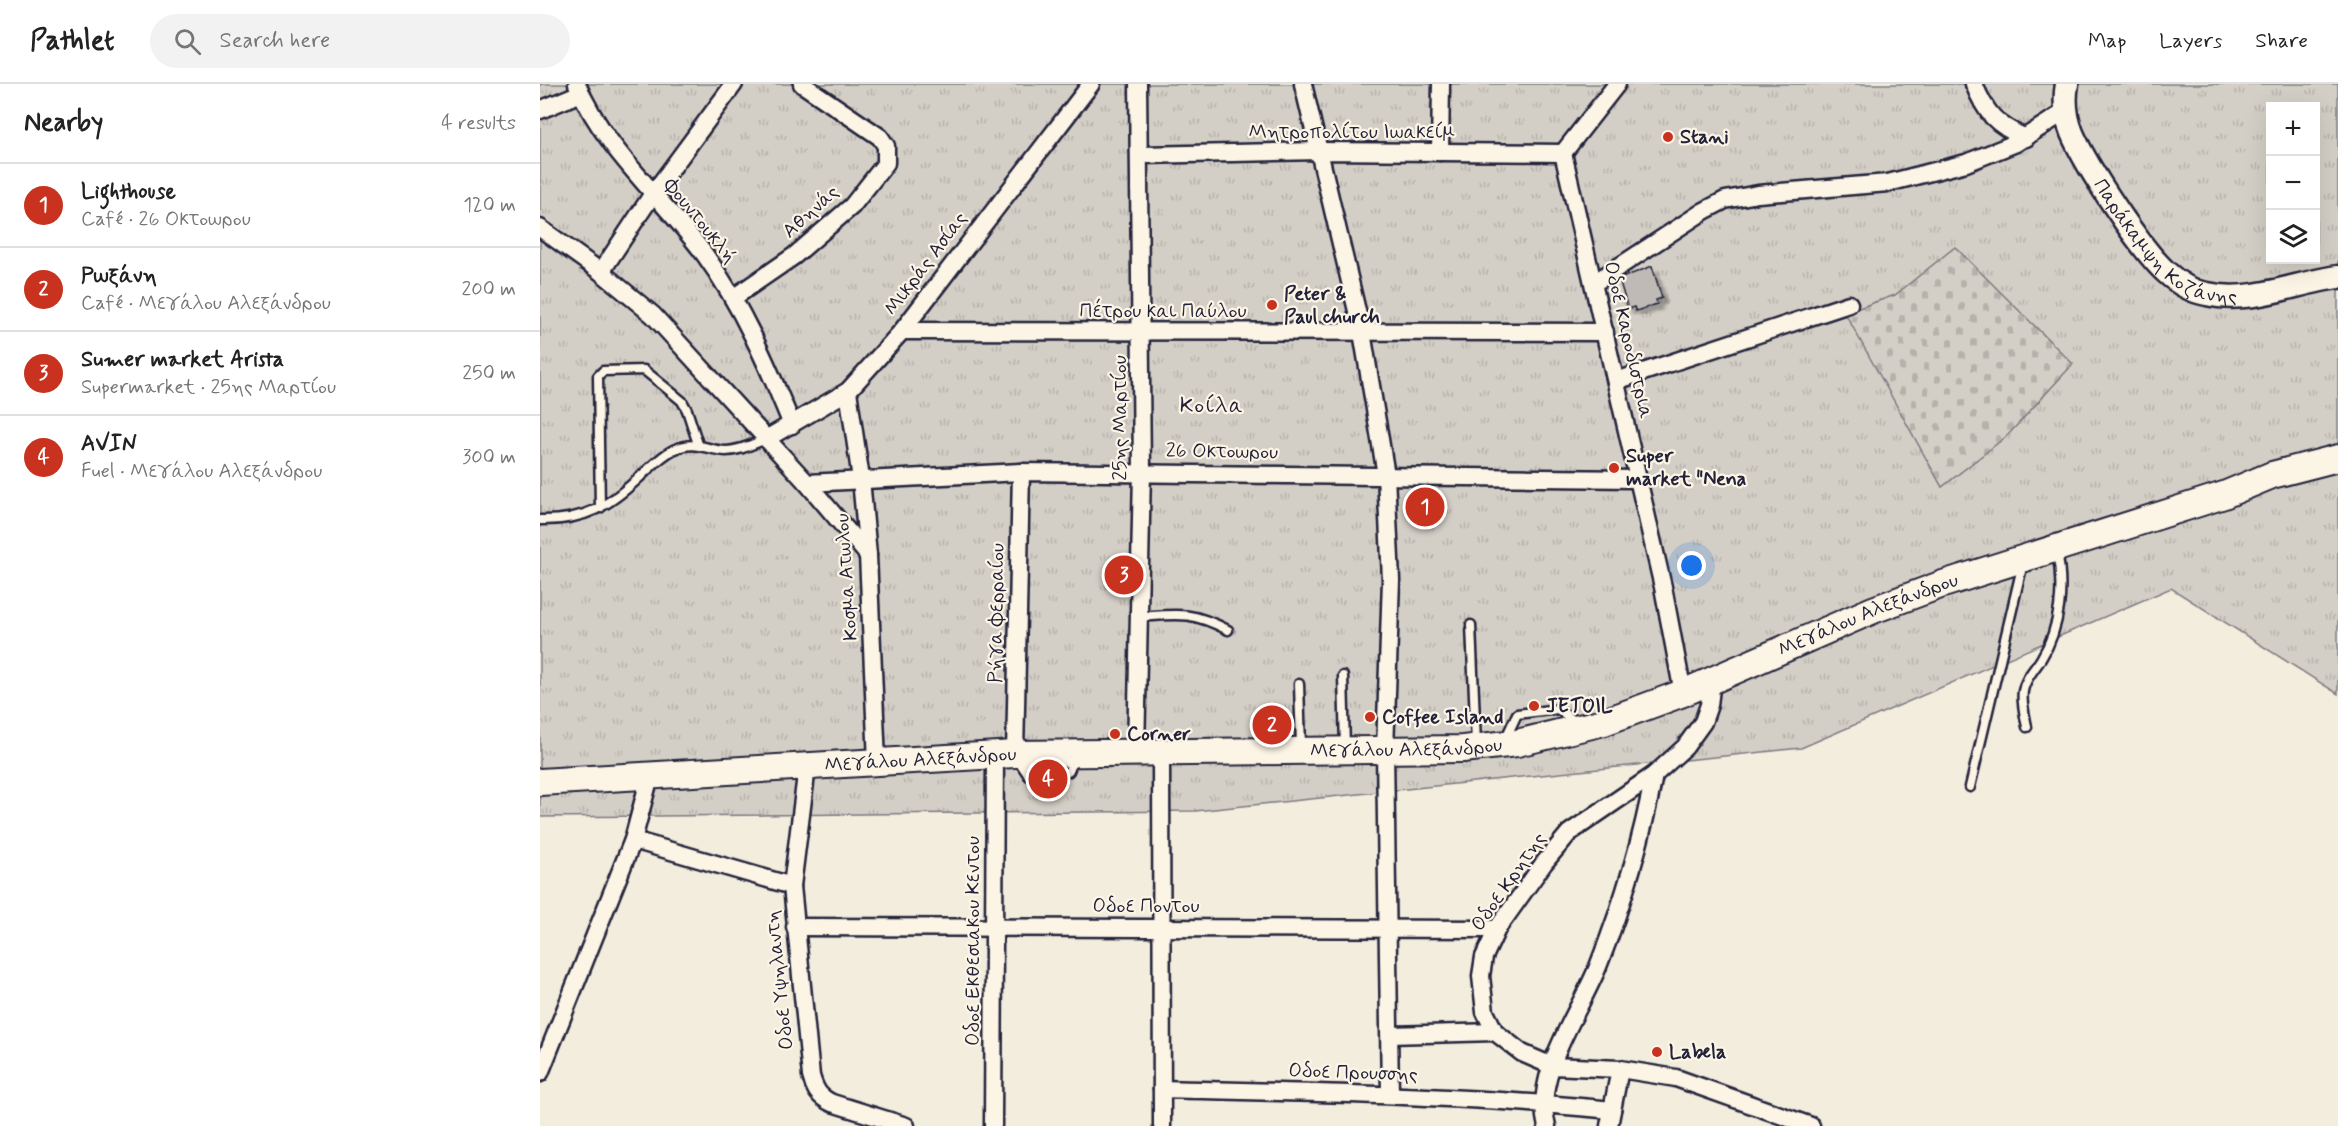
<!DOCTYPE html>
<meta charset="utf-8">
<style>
body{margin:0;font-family:Mynerve,sans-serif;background:#f2f2f2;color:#222}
.controls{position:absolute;right:18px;top:18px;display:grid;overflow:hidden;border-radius:0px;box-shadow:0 6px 24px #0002}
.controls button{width:54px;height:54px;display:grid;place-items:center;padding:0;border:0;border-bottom:2px solid #e0e0e0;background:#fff;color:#222;font:30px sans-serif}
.you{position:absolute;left:1152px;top:482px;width:21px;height:21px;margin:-15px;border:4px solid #fff;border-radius:50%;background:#1a73e8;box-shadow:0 0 0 9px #1a73e833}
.badge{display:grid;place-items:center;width:39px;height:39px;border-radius:50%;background:#c8321e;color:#fff;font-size:20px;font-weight:700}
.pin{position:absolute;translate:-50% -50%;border:3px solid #fff;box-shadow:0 2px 6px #0006}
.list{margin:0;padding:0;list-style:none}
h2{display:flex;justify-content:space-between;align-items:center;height:78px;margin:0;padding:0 24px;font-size:26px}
h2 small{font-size:20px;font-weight:400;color:#767676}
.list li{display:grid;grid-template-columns:39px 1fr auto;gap:18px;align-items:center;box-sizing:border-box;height:84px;padding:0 24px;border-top:2px solid #e0e0e0}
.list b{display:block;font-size:22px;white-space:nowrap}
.list p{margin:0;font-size:20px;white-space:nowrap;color:#767676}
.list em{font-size:20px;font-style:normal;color:#767676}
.icon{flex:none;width:33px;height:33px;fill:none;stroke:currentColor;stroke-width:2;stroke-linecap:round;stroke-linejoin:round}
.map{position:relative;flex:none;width:1798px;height:1042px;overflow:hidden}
header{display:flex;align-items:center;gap:36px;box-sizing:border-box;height:84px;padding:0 30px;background:#fff;border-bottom:2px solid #e0e0e0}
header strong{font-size:28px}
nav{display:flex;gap:33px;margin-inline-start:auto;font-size:21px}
.search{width:420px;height:54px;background:#f2f2f2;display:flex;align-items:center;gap:15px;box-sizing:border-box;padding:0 21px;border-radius:33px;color:#767676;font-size:22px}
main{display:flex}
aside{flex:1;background:#fff}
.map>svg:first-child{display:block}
.grass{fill:url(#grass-tufts);stroke:#7b7880;stroke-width:1.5;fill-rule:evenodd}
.cemetery{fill:url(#cemetery-stones);stroke:#7b7880;stroke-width:1.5}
.building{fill:#bfbab6;stroke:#22223b;stroke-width:1.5;filter:url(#shadow)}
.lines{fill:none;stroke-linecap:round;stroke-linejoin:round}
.lane-casing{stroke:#22223b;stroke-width:13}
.street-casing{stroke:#22223b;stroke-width:21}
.secondary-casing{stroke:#22223b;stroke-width:27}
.primary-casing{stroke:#22223b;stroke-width:30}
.lane{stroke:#fcf5e5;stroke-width:8}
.street{stroke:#fcf5e5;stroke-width:16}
.secondary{stroke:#fcf5e5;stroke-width:22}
.primary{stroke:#fcf5e5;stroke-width:26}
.poi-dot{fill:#c8321e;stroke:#fcf5e5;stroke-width:2}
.labels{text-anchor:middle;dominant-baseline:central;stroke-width:4.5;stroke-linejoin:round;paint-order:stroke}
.street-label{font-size:20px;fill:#22223b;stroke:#fcf5e5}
.poi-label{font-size:20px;font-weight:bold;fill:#22223b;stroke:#fcf5e5;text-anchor:start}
.quarter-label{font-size:22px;letter-spacing:1.5px;fill:#22223b;stroke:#fcf5e5}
</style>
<header>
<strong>Pathlet</strong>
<div class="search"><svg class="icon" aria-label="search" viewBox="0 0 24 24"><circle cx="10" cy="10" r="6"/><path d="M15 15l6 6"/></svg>Search here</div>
<nav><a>Map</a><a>Layers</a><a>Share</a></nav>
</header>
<main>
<aside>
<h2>Nearby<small>4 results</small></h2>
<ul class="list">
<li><span class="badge">1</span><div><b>Lighthouse</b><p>Café · 26 Οκτοωρου</p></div><em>120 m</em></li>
<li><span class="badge">2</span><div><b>Ρωξάνη</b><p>Café · Μεγάλου Αλεξάνδρου</p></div><em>200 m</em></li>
<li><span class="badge">3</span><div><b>Sumer market Arista</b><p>Supermarket · 25ης Μαρτίου</p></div><em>250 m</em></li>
<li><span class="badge">4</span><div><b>AVIN</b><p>Fuel · Μεγάλου Αλεξάνδρου</p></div><em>300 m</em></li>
</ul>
</aside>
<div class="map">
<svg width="1798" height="1042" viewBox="0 0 1798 1042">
<defs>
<pattern id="grass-tufts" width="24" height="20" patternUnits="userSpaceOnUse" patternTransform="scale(1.5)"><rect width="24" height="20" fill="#d4cfc6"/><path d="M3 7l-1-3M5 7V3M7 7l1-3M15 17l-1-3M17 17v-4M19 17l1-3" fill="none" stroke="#b6b1ab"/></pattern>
<pattern id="cemetery-stones" width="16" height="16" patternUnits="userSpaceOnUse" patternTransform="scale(1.5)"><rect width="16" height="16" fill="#d4cfc6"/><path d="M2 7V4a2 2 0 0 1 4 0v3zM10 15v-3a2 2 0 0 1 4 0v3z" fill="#b6b1ab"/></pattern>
<filter id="shadow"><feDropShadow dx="5.5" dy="5.5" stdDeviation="1.5" flood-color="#0004"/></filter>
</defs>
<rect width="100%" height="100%" fill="#f3edde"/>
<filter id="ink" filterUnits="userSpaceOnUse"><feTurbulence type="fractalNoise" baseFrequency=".0167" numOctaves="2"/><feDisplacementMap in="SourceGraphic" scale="12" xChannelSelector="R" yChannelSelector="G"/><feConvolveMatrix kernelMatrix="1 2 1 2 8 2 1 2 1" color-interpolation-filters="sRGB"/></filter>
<g filter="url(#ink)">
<!-- grass -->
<path class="grass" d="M0,0H1798V610L1631,504L1261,664L655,727L0,733ZM1730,22H1776V176H1730Z"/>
<!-- cemetery -->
<path class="cemetery" d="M1415,163L1533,280L1468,351L1402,403L1305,229L1355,211Z"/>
<!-- building -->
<path class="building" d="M1112,182L1122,214L1116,216L1117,220L1096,227L1094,223L1088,225L1079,195Z"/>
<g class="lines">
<!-- lane casing -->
<g class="lane-casing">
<g id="lane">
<path d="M60,424L58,292L63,287L104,286L125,303L142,317L147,326L158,360"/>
<path d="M0,436C45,437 69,422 101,392C111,383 121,372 133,366C156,355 165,366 186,367C200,367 213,360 226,355"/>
<path d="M599,533C639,530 651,527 688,546"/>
<path d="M931,541L936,660"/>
<path d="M803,592L805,663"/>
<path d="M759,600L761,663"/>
<path d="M1487,643C1485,631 1481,618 1483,607C1485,594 1495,585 1501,575C1521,543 1524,503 1517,467"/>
<path d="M965,656L977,630L1018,625L1037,639"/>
<path d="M477,674L489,692L494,693"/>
<path d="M521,692L529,687L534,674"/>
<path d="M1430,703L1483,479"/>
</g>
</g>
<!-- street casing -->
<g class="street-casing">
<g id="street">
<path d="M37,0C65,67 122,113 165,171C202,222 228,282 252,341"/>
<path d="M763,0L822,248L846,391L851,496L845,666L850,1011"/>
<path d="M1434,0C1446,30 1456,41 1486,54"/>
<path d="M0,26L41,9"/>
<path d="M900,68L901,0"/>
<path d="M1023,69L1123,503L1143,609"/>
<path d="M1023,69L1077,0"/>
<path d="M601,71L779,67L1023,69"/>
<path d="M0,144L61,188L113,231L267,399L328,471"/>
<path d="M61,188L112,111L194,0"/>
<path d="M1054,199L1164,127L1185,116L1218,110L1348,99L1426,79L1476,59L1526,27"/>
<path d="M193,214L254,172L312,122L346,79V62L340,53L262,0"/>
<path d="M362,247L1065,248"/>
<path d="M1076,297L1309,220"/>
<path d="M308,307L321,395L328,471L337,678"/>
<path d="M226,355L308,307L362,247L551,0"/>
<path d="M267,399L481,388L1097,395"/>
<path d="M1172,596L1169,621L1163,638L1145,663L1114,691L1029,749L1004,779L957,845L944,873L941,892L945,928L955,948L982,969L1012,982L1080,985L1136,994L1271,1042"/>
<path d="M621,668L622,1042"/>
<path d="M596,669L602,387L598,0"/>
<path d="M475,670L481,388"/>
<path d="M267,683L252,802L271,992C275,1006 279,1013 292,1019L366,1042"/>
<path d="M93,756L252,802"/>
<path d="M255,843L957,845"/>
<path d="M850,951L955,948"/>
<path d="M0,989L93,756L110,692"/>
<path d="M622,1005C772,1009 922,1011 1072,1026"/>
<path d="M453,1042L455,671"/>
<path d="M1007,1042C992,990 1041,927 1059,880C1083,819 1102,756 1114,691"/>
<path d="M1069,1042L1080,985"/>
</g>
</g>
<!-- secondary casing -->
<g class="secondary-casing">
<g id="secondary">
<path id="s1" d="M1527,0C1524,17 1526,34 1532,49C1546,82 1601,166 1627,189C1638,199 1653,208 1667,210C1711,220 1755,199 1798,193"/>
</g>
</g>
<!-- primary casing -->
<g class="primary-casing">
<g id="primary">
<path id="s2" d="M0,698L475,670L923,665L977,659L1064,638L1143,609L1333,526L1403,500L1684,411L1732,391L1798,374"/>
</g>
</g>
<!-- lane -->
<use href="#lane" class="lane"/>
<!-- street -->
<use href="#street" class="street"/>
<!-- secondary -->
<use href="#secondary" class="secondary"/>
<!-- primary -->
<use href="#primary" class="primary"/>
</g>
</g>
<!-- markers -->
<g class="poi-dot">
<circle cx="1128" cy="53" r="6"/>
<circle cx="732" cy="221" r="6"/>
<circle cx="1074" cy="384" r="6"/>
<circle cx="994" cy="622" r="6"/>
<circle cx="830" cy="633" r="6"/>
<circle cx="575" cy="650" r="6"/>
<circle cx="1117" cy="968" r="6"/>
</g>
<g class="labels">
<!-- street labels -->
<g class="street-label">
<text x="812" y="48">Μητροπολίτου Ιωακείμ</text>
<text transform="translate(271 128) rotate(-42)">Αθηνάς</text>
<text transform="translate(160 137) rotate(51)">Φουντουκλή</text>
<text stroke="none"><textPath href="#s1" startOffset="200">Παράκαμψη Κοζάνης</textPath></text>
<text transform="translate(386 180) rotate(-53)">Μικράς Ασίας</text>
<text x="623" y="227">Πέτρου και Παύλου</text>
<text transform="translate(1088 256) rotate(77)">Oδοε Καροδιστρια</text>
<text transform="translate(580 334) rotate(-90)">25ης Μαρτίου</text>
<text transform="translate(682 368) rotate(1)">26 Οκτοωρου</text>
<text transform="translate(307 493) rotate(-94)">Κοσμα Ατωλου</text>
<text transform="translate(457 529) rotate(-89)">Ρήγα Φερραίου</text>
<text stroke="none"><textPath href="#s2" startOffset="1353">Μεγάλου Αλεξάνδρου</textPath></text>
<text stroke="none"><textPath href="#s2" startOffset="867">Μεγάλου Αλεξάνδρου</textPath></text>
<text stroke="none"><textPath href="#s2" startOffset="381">Μεγάλου Αλεξάνδρου</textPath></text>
<text transform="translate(969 798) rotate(-55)">Oδοε Κρητης</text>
<text x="606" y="822">Oδοε Ποντου</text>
<text transform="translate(433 857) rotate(-90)">Oδοε Εκθεσιακου Κεντου</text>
<text transform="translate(240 896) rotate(-96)">Oδοε Υψηλαντη</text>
<text transform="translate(813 989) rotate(2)">Oδοε Προυσσης</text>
</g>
<!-- poi labels -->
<g class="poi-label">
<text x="1140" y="53">Stani</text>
<text x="744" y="210">Peter &amp;<tspan x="744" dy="23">Paul church</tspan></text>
<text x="1086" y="372">Super<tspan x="1086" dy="23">market "Nena</tspan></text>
<text x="1006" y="622">JETOIL</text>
<text x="842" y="633">Coffee Island</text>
<text x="587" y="650">Corner</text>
<text x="1129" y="968">Labela</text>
</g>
<!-- quarter labels -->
<g class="quarter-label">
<text x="672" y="322">Κοίλα</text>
</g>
</g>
</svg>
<div class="controls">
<button>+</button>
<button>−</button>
<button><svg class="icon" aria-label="layers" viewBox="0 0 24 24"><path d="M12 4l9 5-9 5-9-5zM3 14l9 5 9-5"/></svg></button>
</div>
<div class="you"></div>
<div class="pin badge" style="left:885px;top:423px">1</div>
<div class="pin badge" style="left:732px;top:641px">2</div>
<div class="pin badge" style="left:584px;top:491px">3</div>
<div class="pin badge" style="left:508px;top:695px">4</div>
</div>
</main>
